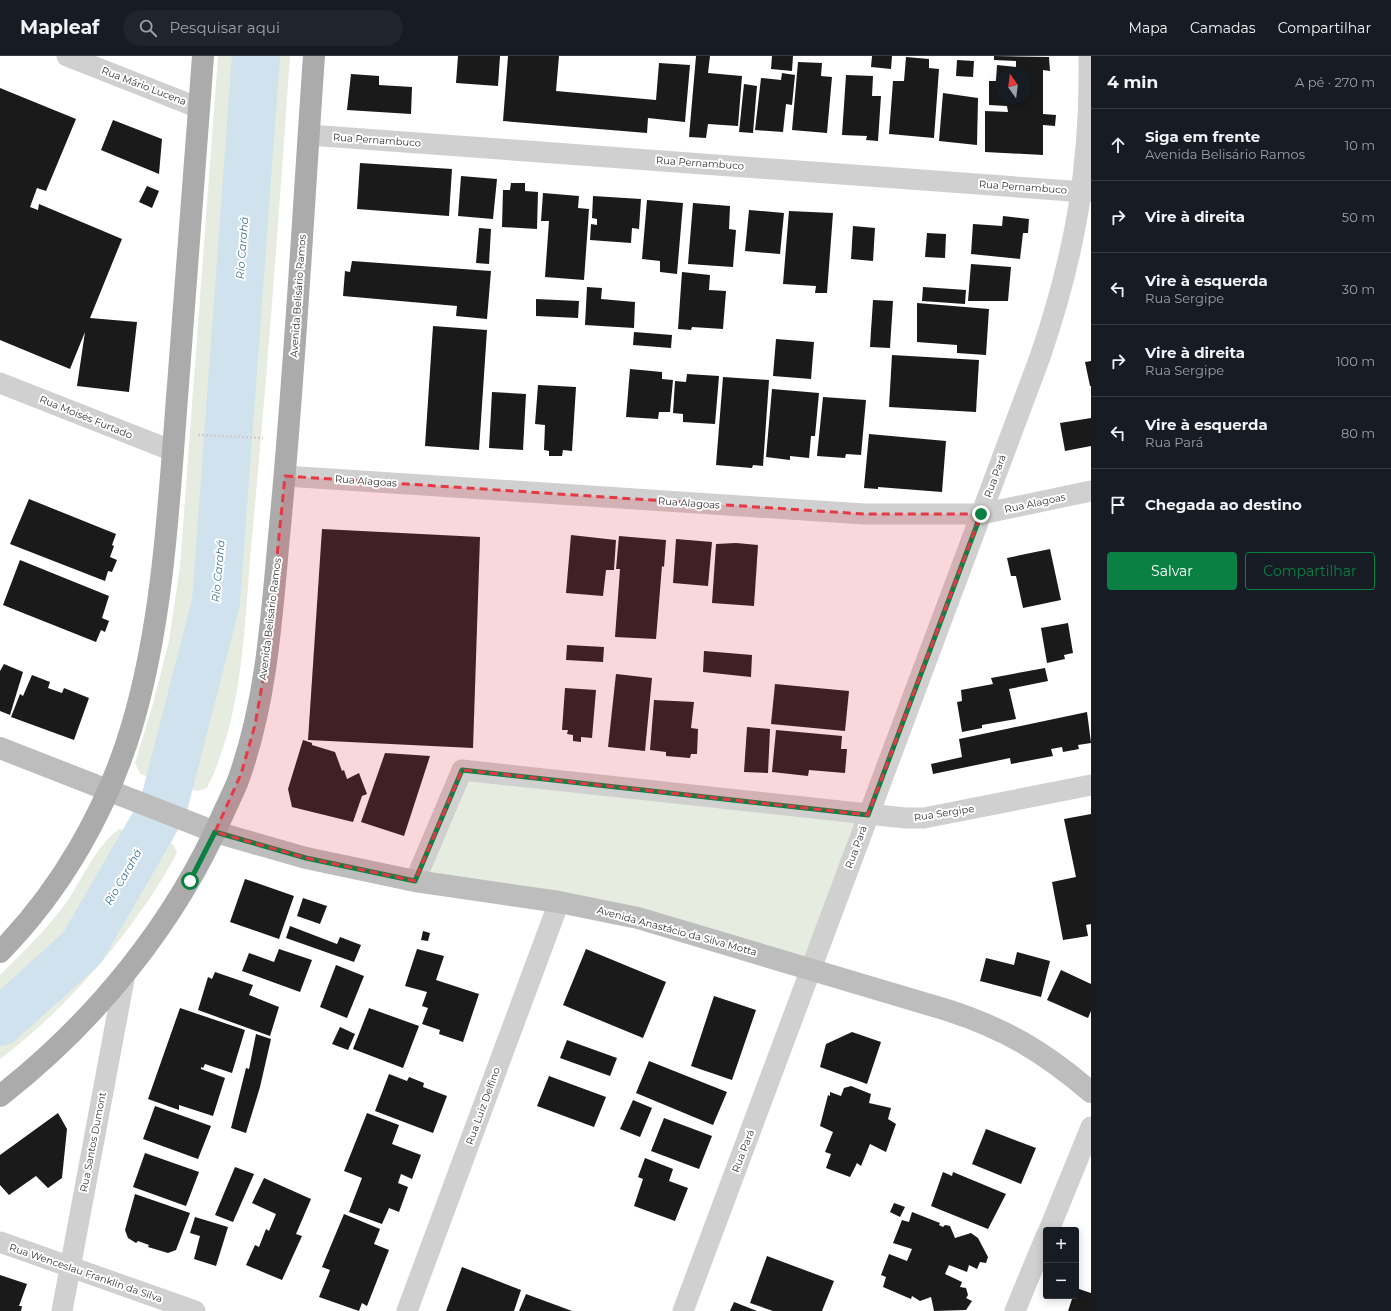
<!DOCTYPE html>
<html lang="pt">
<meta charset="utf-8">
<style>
body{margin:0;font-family:Montserrat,sans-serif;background:#20242c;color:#f1f3f6}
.controls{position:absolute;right:12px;bottom:12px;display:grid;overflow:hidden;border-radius:4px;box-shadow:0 2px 10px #0003}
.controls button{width:36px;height:36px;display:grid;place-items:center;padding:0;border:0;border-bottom:1px solid #363941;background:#171b24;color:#f1f3f6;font:20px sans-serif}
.compass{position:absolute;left:995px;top:12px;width:36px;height:36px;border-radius:50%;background:#171b24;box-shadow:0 2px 10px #0003;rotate:346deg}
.stop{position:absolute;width:12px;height:12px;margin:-9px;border:3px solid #0b8043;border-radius:50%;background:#fff}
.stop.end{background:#0b8043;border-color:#fff;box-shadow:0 1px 4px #0008}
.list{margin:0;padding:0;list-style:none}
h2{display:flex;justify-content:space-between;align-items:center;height:52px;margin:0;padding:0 16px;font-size:17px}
h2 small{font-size:13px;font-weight:400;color:#9ea1a6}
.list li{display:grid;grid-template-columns:26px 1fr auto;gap:12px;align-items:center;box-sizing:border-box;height:72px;padding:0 16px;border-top:1px solid #363941}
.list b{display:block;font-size:15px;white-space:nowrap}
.list p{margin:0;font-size:13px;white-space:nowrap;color:#9ea1a6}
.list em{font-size:13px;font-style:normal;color:#9ea1a6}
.actions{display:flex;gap:8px;padding:12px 16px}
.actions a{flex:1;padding:9px 0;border:1px solid #0b8043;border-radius:4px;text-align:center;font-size:14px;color:#0b8043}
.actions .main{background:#0b8043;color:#fff}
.icon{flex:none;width:22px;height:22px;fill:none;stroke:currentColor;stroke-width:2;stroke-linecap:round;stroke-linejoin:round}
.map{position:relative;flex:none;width:1091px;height:1255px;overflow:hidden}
header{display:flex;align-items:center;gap:24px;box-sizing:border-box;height:56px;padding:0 20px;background:#171b24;border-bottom:1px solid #363941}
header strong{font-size:19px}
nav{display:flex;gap:22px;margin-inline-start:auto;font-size:14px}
.search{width:280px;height:36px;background:#20242c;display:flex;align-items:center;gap:10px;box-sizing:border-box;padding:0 14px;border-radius:22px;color:#9ea1a6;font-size:15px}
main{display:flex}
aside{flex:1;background:#171b24}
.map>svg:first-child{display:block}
.green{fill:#e6ecdf}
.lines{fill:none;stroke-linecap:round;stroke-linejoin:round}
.river{stroke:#cfe2ee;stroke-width:48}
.building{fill:#1a1a1a;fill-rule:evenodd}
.path{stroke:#cdcdcd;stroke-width:2.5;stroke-dasharray:2 2;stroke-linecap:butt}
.minor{stroke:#d0d0d0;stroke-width:21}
.secondary{stroke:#bdbdbd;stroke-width:22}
.primary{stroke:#ababab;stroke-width:22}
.route{stroke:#0b8043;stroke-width:5}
.marked{fill:#e63946;fill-opacity:0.2;stroke:#e63946;stroke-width:3;stroke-dasharray:8 5;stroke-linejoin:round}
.labels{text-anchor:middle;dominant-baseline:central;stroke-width:4;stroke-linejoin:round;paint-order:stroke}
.street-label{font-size:10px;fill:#333;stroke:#fff}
.water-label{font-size:11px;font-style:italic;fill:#3f7597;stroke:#fff}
</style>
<header>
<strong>Mapleaf</strong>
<div class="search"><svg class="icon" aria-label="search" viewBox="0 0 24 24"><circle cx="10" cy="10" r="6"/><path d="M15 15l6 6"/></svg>Pesquisar aqui</div>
<nav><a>Mapa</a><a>Camadas</a><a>Compartilhar</a></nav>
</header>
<main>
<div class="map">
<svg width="1091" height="1255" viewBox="0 0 1091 1255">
<rect width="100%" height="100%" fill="#fff"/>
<!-- green -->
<g class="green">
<path d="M218,0H290C279,161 267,321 252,481C244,565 245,656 207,732L198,735L140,718L135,707L151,655L169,585L180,510Z"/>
<path d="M468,723L861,764L806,907L426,821Z"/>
<path d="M119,773L173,788L177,797C135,874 70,950 0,1003V919C23,896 47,873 66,847C83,822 95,791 119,773Z"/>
</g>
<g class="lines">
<!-- river -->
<path class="river" d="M0,966L82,892L163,752L216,546L256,0"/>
</g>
<!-- building -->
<g class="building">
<path d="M458,0H500L498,30L456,27Z"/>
<path d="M508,0H559L556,35L656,44L659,7L690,9L685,66L648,62L647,77L503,65Z"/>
<path d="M696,0H710L708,17L742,20L738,70L708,68L706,82L689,81Z"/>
<path d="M772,0H793L792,15L771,13Z"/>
<path d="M872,0H892L891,13L871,11Z"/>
<path d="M994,0L1049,1L1050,15L1043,14V58L1056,59L1055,70L1043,69V99L985,96V55L1008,56L1007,50L989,49V25H996L997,9L1016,11V5L994,4ZM1001,18H1025V42H1001Z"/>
<path d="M906,1L929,3V12L939,13L934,82L889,78L893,25H904Z"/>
<path d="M957,4L974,5L973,21L956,20Z"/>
<path d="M798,6L822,7L821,20L832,21L827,77L792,74Z"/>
<path d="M782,17L795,19L792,49L786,48L783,76L755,74L761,22L781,24Z"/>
<path d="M351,18L379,20V29L412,31L411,58L347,54Z"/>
<path d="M846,19L873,20L872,40H881L878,85L866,84L867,80L842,79Z"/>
<path d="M744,28L757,30L753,77L739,76Z"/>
<path d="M0,32L76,63L46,135L37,132L30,151L38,154L39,148L122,183L90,262L137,266L129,336L77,330L85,276L70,313L0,284Z"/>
<path d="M943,37L978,42L977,89L939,85Z"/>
<path d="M113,64L162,83L159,118L101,94Z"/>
<path d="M360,107L452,113L449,160L357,153Z"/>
<path d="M461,120L497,123L493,163L458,160Z"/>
<path d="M511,127H525V135L538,136L537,173L502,171L503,134H510Z"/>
<path d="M147,130L159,135L152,152L139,146Z"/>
<path d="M543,137L579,140L578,152L589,153L584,224L545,221L549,165H541Z"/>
<path d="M593,140L641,143L639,173L632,172L631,187L590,184L591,168L597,169V163L592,162Z"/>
<path d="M647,144L683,147L677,218L660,216V205L642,203Z"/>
<path d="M693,147L730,150L729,173L736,174L733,211L688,208Z"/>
<path d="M749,154L784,157L780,198L745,195Z"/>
<path d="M789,155L833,157L827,237H815L816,230L783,228Z"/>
<path d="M1003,160L1029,163L1028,177H1023L1020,203L971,198L973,168L1002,170Z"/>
<path d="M853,170L875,172L873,205L851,203Z"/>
<path d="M479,172L491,173L489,208L476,207Z"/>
<path d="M927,177L946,178L945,202L925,201Z"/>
<path d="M352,205L491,215L487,263L456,260L457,250L343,240L345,215L350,216Z"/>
<path d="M971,208L1011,211L1008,245H968Z"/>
<path d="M682,216L710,219L709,234L726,235L723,273L692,271L691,274L678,273Z"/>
<path d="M587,231L602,232L601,243L635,246L634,272L585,269Z"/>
<path d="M923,231L966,234L965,248L922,245Z"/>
<path d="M536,243L579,245L578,262L536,260Z"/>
<path d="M873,244L893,245L890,292L870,291Z"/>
<path d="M917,247L989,253L986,299L957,297V289L917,286Z"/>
<path d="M433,270L487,274L479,394L425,390Z"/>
<path d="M634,276L672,279L671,292L633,289Z"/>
<path d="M776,283L814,286L811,323L773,320Z"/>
<path d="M892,299L979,304L976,356L889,351Z"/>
<path d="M1091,305V330H1090L1085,306Z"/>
<path d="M630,313L662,316V323L673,324L670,356H659L658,363L626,361Z"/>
<path d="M687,318L719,320L715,368L683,366V358L673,357L675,325L686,326Z"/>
<path d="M723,321L769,324L763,410L753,409L752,412L716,409Z"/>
<path d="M538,329L576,331L572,395L563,394L562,400H549V395L544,394L545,369L535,368Z"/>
<path d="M772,333L819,337L815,380H811L809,402L790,400V404L766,401Z"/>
<path d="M492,336L526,338L523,394L489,392Z"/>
<path d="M823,341L866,344L861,399L846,398L845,402L817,400Z"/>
<path d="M1091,362V390L1065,395L1060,367Z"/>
<path d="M869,378L946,385L942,436L878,431V433L864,432Z"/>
<path d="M29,443L116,478L112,489L114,490L110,501L117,504L112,516L108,515L105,525L10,488Z"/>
<path d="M322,473L480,481L473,692L308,684Z"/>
<path d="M571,479L616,484L614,514H606L603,540L566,537Z"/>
<path d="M619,480L666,484L664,511L662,510L656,583L615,581L620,513H616Z"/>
<path d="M676,483L712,486L708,530L673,527Z"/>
<path d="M736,487L758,489L754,550L712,547L716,488Z"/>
<path d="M1050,493L1061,544L1023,552L1016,520H1011L1007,502Z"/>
<path d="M20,504L109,540L102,562L109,565L105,576L101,574L96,586L3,549Z"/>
<path d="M1068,567L1073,597L1064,599L1065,603L1047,607L1041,572Z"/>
<path d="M567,589L604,591L603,606L566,604Z"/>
<path d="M704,595L752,599L751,621L703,616Z"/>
<path d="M4,608L23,616L10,659L0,655V615Z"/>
<path d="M1045,612L1048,625L1009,633L1016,663L982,669V672L962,676L957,646L962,645L961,634L993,628L991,622Z"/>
<path d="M616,618L652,622L645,695L608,691Z"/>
<path d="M32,619L50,626L48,632L62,637L64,632L89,642L74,684L11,661L20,638L23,640Z"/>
<path d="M775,628L849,635L845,675L771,668Z"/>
<path d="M565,632L596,634L592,682L581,681V686L573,685V679L567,678L568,674H562Z"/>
<path d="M654,644L694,646L691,672L698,673L697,698H691L690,702L666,700V696L650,694Z"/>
<path d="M1087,656L1091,687L1078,689L1079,693L1063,696L1062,691L1051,693L1053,700L1011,708L1010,702L933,718L931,708L962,701L959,683Z"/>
<path d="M747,671L770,673L768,717L744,716Z"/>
<path d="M776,674L842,680L841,693H847L845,717L809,714L808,720L772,716Z"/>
<path d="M303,684L312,687V689L335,696L342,715L344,714L347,723L359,717L367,738L362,740L353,766L292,751L288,733Z"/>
<path d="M385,697L430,700L404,780L361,766Z"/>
<path d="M1091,758V868L1086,869L1088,880L1063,884L1052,826L1076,821L1064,763Z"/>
<path d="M245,823L294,840L279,883L230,866Z"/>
<path d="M303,842L327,850L320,868L297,860Z"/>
<path d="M290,870L337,888L340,881L361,889L354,906L286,882Z"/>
<path d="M423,875L430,877L428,885L421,884Z"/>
<path d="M279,893L312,904L300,936L242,915L249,897L274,906Z"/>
<path d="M417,893L444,900L436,924L479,938L463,986L439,978L440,974L422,968L428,952L422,950L427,936L405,930Z"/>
<path d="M586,893L666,926L643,982L563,949Z"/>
<path d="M1017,896L1050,905L1041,941L980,925L986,902L1014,909Z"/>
<path d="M336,909L364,920L347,962L320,951Z"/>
<path d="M1061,914L1091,928V955L1088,962L1047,944Z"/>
<path d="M215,916L253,929L249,939L279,951L270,980L198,954L208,921L212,923Z"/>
<path d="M714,940L756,954L732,1024L691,1010Z"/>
<path d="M180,952L245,974L232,1017L205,1008L203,1012L201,1011V1013L225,1022L213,1060L179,1049V1054L148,1043Z"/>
<path d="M369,952L419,970L403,1012L353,993Z"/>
<path d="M340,971L355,978L348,994L332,988Z"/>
<path d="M852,976L881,986L867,1028L820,1011L826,988Z"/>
<path d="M256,978L271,983L260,1031L246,1077L231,1072L246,1012L249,1013Z"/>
<path d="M567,984L617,1002L610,1020L560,1002Z"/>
<path d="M649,1005L727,1036L713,1069L636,1037Z"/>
<path d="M389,1018L407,1025L409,1021L424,1027L423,1031L447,1040L433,1077L375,1055Z"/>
<path d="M549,1020L606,1041L594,1071L537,1050Z"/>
<path d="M851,1030L871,1038L869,1047L891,1052L888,1063L896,1068L886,1096L870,1088L861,1110L857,1107L850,1121L826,1112L831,1098L825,1096L833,1076L820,1070L828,1039L830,1040V1036L841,1040L844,1032Z"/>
<path d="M633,1044L652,1052L640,1081L620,1073Z"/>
<path d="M155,1050L211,1070L198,1103L143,1083Z"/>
<path d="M58,1057L67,1073L62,1122L48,1132L36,1120L9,1139L0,1129V1099Z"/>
<path d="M367,1057L399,1069L392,1088L421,1099L412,1123L401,1118L398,1127L408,1131L399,1156L389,1152L382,1168L349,1156L362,1122L344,1115Z"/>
<path d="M664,1062L712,1080L699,1113L651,1095Z"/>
<path d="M986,1073L1036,1092L1021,1128L972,1108Z"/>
<path d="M145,1097L199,1116L186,1150L133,1131Z"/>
<path d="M645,1102L673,1113L669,1125L688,1132L675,1165L634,1150L643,1123L638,1121Z"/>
<path d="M235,1111L254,1118L233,1166L215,1159Z"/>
<path d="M943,1116L952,1120L953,1116L1006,1138L988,1173L931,1150Z"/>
<path d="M264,1122L311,1143L296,1178L302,1180L282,1224L246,1209L255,1189L259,1191L266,1173L269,1175L276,1158L252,1147Z"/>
<path d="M135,1138L190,1157L176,1194L168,1197L148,1191L149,1189L138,1185L136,1187L128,1182L125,1174Z"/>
<path d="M894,1147L905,1151L900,1161L890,1156Z"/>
<path d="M912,1156L940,1167L939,1169L943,1171L945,1169L950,1170L955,1182L971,1177L978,1182L988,1201L986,1207L980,1206L977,1213L969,1209L967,1216L949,1209L945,1218L962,1226L960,1231L966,1232L968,1239L966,1242L972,1245L966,1254L934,1255L931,1241L920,1245L912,1240L911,1243L883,1231L886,1221L881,1219L889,1198L907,1205L912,1193L893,1187L902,1164L909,1166Z"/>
<path d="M344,1158L380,1173L374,1188L389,1194L367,1250L362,1247L359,1255L319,1241L330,1214L322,1211Z"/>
<path d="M195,1161L228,1171L216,1210L194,1203L200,1180L190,1177Z"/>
<path d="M767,1200L834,1225L822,1255H773L750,1247Z"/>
<path d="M462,1211L521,1234L514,1255H446Z"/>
<path d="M0,1219L27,1228L19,1250H22L21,1255H0Z"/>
<path d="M1076,1232L1091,1237V1255H1068L1073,1240H1076Z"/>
<path d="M526,1238L572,1255H519Z"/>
<path d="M734,1246L757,1255H730Z"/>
</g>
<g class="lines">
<!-- path -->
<path class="path" d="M198,379L263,382"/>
<!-- minor -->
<g class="minor">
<path d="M67,0L199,52"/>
<path d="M309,79L1085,136L1091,135"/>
<path d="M0,327L173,395"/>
<path d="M285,420L864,458H981L1091,435"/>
<path d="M415,825L462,714L905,762H924L1091,729"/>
<path d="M1049,1174L1091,1071"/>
<path d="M0,1186L195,1255"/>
<path d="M62,1255L125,918"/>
<path d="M407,1255L559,846"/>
<path d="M683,1255L1040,301C1075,199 1091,109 1089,0"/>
<path d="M1015,1255L1046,1180"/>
</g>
<!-- secondary -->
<path class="secondary" d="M0,692L215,776L306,802L415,825L559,846L638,862L947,954C1006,973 1044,996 1091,1036"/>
<!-- primary -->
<g class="primary">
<path d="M0,896C61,834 107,754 132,670C164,562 169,442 178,329C186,220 195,110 203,0"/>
<path d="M0,1040C94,967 175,868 223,758C229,744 237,730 241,716C268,637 272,553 280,470C295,314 303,157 314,0"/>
</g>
</g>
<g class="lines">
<!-- route -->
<path class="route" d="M190,825L215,776L306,802L415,825L462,714L868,759L981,458"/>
</g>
<!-- marked area -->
<path class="marked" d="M285,420L864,458H981L868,759L462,714L415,825L306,802L215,776L241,718L255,669L267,601Z"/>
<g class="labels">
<!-- street labels -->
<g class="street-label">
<text transform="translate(144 30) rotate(21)">Rua Mário Lucena</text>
<text transform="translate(377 84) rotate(4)">Rua Pernambuco</text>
<text transform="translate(700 107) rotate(4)">Rua Pernambuco</text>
<text transform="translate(1023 131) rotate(4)">Rua Pernambuco</text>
<text transform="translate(298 240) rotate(-86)">Avenida Belisário Ramos</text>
<text transform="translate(86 361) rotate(22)">Rua Moisés Furtado</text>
<text transform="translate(995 420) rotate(-70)">Rua Pará</text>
<text transform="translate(366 425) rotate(4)">Rua Alagoas</text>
<text transform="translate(689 447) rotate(4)">Rua Alagoas</text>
<text transform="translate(1035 447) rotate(-12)">Rua Alagoas</text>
<text transform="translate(270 563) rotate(-83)">Avenida Belisário Ramos</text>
<text transform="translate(944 757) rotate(-9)">Rua Sergipe</text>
<text transform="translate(856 791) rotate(-70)">Rua Pará</text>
<text transform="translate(677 875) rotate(15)">Avenida Anastácio da Silva Motta</text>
<text transform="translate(483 1050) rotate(-70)">Rua Luiz Delfino</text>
<text transform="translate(93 1086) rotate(-79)">Rua Santos Dumont</text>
<text transform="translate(743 1095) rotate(-69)">Rua Pará</text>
<text transform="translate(86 1217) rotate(19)">Rua Wenceslau Franklin da Silva</text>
</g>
<!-- water labels -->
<g class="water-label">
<text transform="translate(242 192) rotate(-86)">Rio Carahá</text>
<text transform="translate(218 515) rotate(-85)">Rio Carahá</text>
<text transform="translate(123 821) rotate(-60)">Rio Carahá</text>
</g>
</g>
</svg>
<div class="controls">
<button>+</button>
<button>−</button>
</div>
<svg class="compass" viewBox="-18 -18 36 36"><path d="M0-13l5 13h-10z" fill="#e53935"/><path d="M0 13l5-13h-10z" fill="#9ea1a6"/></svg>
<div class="stop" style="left:190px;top:825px"></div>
<div class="stop end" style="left:981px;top:458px"></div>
</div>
<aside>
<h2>4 min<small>A pé · 270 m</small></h2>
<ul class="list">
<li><svg class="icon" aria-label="ahead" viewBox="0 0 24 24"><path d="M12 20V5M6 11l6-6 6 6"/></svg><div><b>Siga em frente</b><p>Avenida Belisário Ramos</p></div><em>10 m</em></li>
<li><svg class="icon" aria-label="right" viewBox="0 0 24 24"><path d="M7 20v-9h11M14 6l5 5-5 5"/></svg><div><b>Vire à direita</b></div><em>50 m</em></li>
<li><svg class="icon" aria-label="left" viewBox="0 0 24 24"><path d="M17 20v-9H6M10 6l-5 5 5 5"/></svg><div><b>Vire à esquerda</b><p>Rua Sergipe</p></div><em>30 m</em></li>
<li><svg class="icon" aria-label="right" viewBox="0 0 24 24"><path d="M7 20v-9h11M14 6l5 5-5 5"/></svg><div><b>Vire à direita</b><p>Rua Sergipe</p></div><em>100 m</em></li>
<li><svg class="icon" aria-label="left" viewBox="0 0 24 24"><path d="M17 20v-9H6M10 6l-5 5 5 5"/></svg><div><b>Vire à esquerda</b><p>Rua Pará</p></div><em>80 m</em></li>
<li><svg class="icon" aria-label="arrive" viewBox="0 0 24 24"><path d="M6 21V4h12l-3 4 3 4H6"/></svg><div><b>Chegada ao destino</b></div></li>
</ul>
<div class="actions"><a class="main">Salvar</a><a>Compartilhar</a></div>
</aside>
</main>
